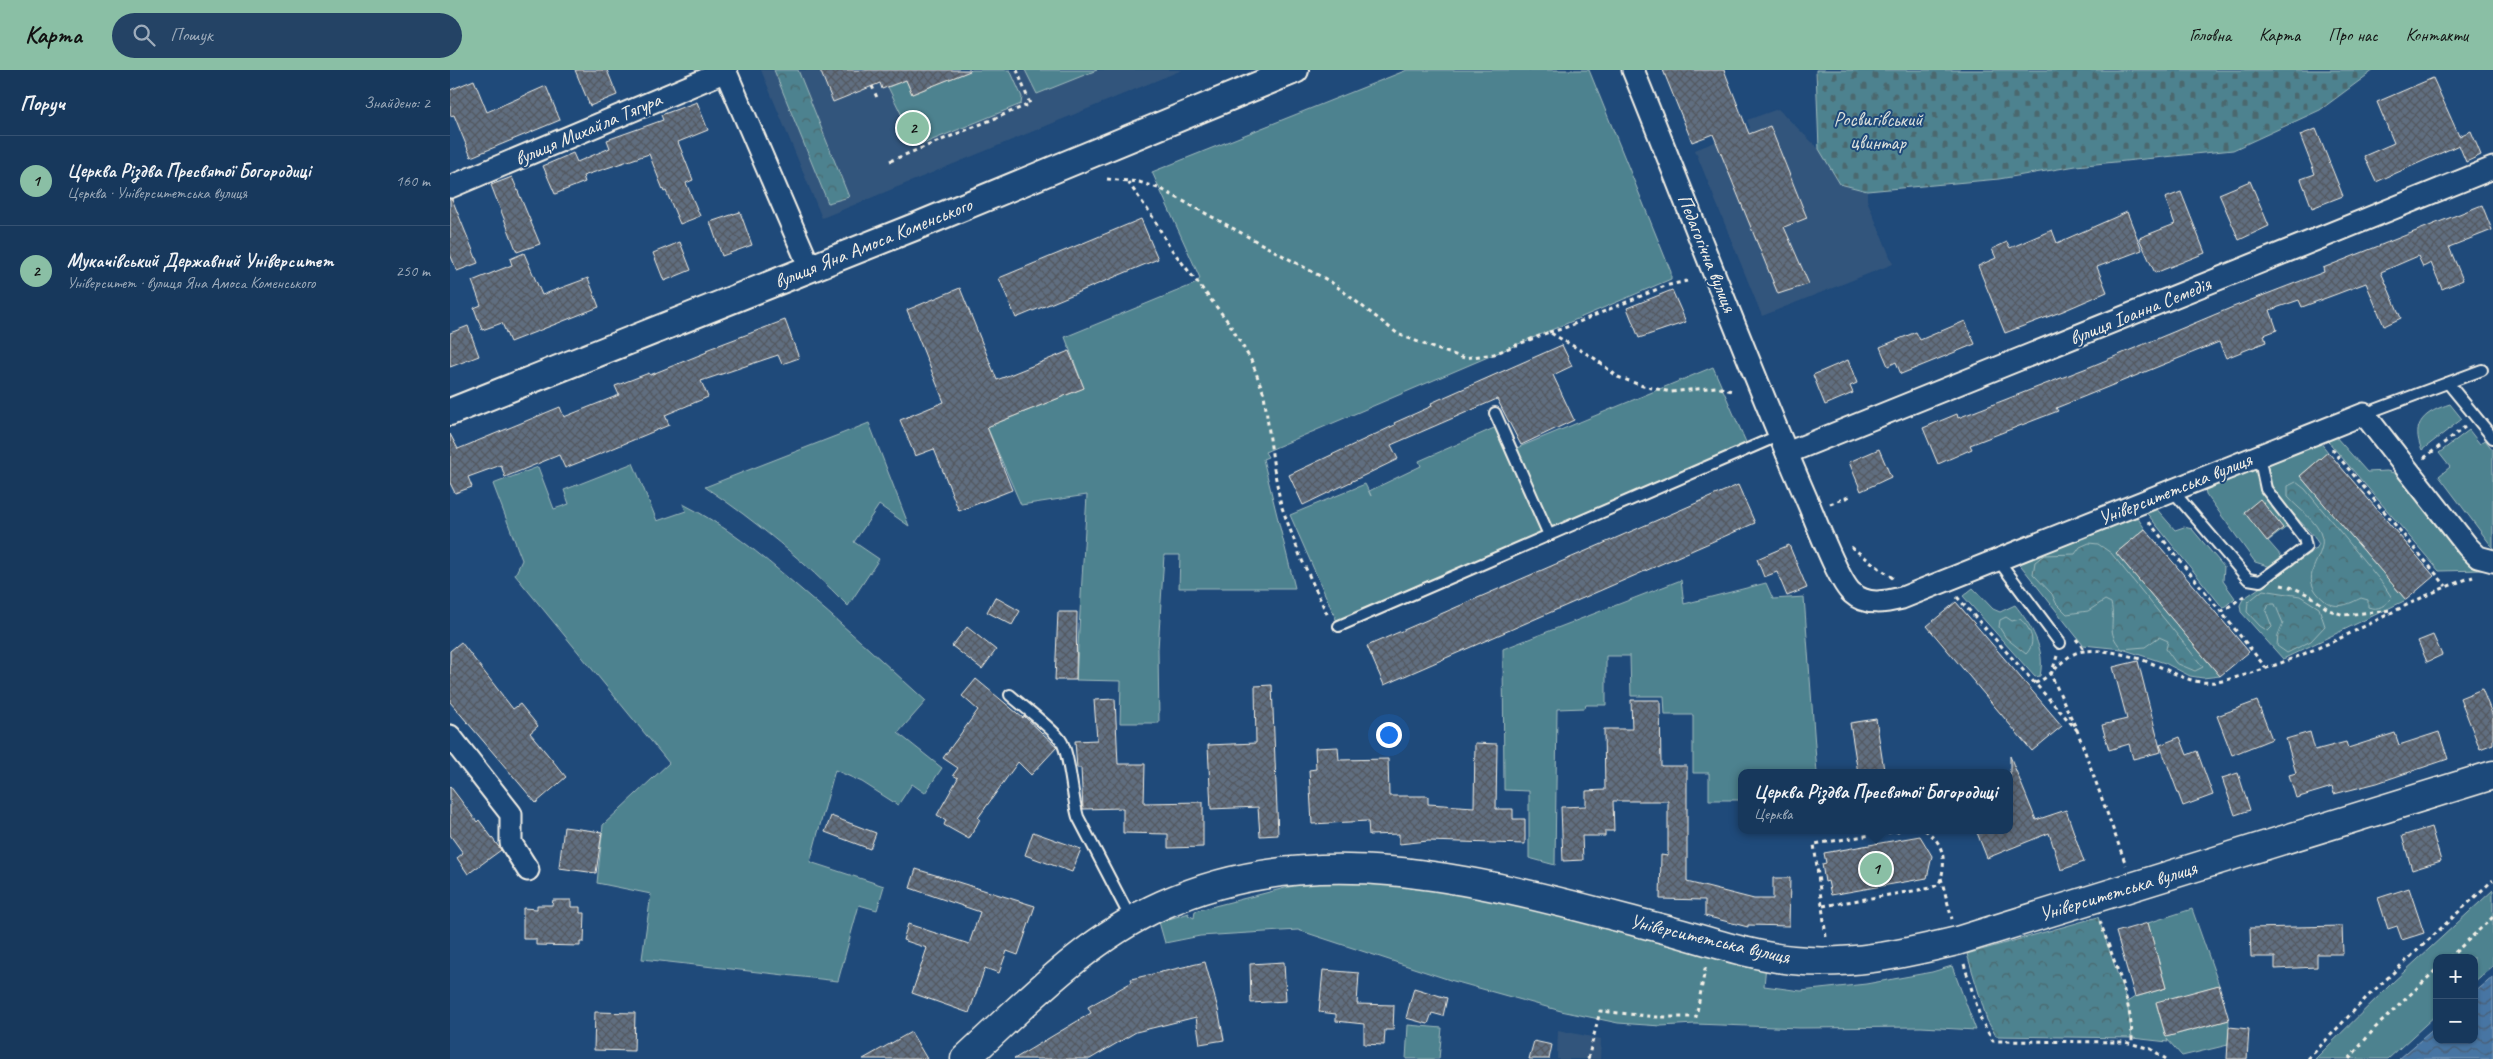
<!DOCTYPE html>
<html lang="uk">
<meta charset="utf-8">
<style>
body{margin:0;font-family:Caveat,sans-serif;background:#244365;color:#f1f3f6}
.controls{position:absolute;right:15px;bottom:15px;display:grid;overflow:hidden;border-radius:10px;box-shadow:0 1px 4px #0004}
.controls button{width:45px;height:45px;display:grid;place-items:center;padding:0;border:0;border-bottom:1px solid #365272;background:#17385c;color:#f1f3f6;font:25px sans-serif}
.you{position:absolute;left:938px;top:664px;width:18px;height:18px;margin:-12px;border:4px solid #fff;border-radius:50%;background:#1a73e8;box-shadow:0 0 0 8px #1a73e833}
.badge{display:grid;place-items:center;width:32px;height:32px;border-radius:50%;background:#8abfa5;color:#111;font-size:16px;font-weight:700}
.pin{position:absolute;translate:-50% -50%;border:2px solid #fff;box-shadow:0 1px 5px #0006}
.popup{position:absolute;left:1288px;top:699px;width:275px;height:65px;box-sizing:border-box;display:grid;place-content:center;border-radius:10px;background:#17385c;filter:drop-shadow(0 1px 4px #0005);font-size:16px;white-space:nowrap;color:#9eacbb}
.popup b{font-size:19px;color:#f1f3f6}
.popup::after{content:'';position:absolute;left:50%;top:100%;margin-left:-10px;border:10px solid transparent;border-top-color:#17385c}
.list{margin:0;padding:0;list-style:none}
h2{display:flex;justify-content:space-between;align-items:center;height:65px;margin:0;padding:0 20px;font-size:21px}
h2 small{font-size:16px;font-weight:400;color:#9eacbb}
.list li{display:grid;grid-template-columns:32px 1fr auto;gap:15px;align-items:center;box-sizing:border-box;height:90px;padding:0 20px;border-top:1px solid #365272}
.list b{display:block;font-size:19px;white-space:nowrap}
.list p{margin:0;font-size:16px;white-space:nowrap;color:#9eacbb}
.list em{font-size:16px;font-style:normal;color:#9eacbb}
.icon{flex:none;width:28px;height:28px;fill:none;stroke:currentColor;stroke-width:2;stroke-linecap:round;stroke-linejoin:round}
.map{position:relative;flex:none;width:2043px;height:989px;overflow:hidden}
header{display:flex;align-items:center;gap:30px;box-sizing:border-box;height:70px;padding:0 25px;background:#8abfa5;color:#111}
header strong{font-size:24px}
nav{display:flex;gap:28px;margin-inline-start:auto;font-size:18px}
.search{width:350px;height:45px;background:#244365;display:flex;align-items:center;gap:12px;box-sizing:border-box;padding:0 18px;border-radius:28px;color:#9eacbb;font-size:19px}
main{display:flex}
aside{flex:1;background:#17385c}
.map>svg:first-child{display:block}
.built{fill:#32557c}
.green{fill:#4d828f;stroke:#a0babc}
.forest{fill:url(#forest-crowns);stroke:#a0babc}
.cemetery{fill:url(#cemetery-stones);stroke:#a0babc}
.water{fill:url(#water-waves);stroke:#8ca7bf}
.building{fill:url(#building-cross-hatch);stroke:#f4f1e8}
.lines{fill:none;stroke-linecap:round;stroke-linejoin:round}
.service-casing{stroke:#f4f1e8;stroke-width:14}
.minor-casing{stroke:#f4f1e8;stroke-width:25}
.tertiary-casing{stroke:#f4f1e8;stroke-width:30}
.secondary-casing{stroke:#f4f1e8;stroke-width:31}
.path{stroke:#f4f1e8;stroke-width:3;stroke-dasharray:4 4;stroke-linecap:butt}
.service{stroke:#1f4a7a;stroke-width:10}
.minor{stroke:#1f4a7a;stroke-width:21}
.tertiary{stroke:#1f4a7a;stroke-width:26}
.secondary{stroke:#1f4a7a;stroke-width:28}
.labels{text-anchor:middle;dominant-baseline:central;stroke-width:4;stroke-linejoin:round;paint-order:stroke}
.park-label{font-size:20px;fill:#dbe0db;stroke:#1f4a7a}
.street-label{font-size:20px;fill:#f4f1e8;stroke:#1f4a7a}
</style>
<header>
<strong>Карта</strong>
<div class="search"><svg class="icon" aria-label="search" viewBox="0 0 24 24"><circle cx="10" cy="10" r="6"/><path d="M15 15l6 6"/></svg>Пошук</div>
<nav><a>Головна</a><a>Карта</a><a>Про нас</a><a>Контакти</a></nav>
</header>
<main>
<aside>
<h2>Поруч<small>Знайдено: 2</small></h2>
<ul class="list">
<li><span class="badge">1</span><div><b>Церква Різдва Пресвятої Богородиці</b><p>Церква · Університетська вулиця</p></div><em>160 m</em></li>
<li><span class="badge">2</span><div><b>Мукачівський Державний Університет</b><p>Університет · вулиця Яна Амоса Коменського</p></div><em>250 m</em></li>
</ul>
</aside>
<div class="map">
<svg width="2043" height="989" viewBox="0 0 2043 989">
<defs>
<pattern id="forest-crowns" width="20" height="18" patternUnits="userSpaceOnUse" patternTransform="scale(1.25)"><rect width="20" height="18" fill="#4d828f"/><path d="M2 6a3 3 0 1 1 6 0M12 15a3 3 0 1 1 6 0" fill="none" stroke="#4b686e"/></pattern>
<pattern id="cemetery-stones" width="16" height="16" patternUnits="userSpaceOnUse" patternTransform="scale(1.25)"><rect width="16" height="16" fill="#4d828f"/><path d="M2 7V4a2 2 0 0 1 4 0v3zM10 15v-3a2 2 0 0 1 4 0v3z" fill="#4b686e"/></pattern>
<pattern id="water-waves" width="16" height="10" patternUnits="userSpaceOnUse" patternTransform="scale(1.25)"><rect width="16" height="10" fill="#4775a3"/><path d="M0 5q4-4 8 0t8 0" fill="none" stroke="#485e74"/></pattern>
<pattern id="building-cross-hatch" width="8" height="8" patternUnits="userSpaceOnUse" patternTransform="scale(1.25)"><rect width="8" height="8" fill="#606e80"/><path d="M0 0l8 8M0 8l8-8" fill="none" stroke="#535960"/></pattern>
</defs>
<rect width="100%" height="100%" fill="#1f4a7a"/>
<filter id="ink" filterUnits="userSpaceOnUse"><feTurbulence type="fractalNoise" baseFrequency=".02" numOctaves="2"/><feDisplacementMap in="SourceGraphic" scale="10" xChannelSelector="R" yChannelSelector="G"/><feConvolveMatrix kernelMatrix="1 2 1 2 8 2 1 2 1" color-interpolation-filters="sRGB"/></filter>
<g filter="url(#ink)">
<!-- built -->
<g class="built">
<path d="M311,0H732L372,148Z"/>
<path d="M1328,39L1369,79L1390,114L1417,121V130L1443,194L1312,246L1245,80L1300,58L1297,50Z"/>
<path d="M1108,960L1151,969L1150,989H1107Z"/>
</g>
<!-- green -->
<g class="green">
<path d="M522,0H560L572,27L571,34L475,73L466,74L438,17L456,10L462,24Z"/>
<path d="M575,0H647L587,24Z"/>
<path d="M957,0H1139L1221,202V209L815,382L818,387L813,389L845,518H729L730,485H714L708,579L709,653H670L671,611L626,610L637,425L571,435L537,357L634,318L615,267L747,213L750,208L702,102Z"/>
<path d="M1263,297L1299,379L889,556L840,445L915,414L921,426L919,421L971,396L969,391L1051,355L1062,380Z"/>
<path d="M2000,334L2012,349L1972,380C1960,353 1975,342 2000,334Z"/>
<path d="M419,353L459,456L429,435L404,472L429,489L398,536C354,491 307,452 255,417Z"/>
<path d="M2019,360L2030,374L2035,370L2043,380V478L1989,406L2000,397L1989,383Z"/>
<path d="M1885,366L1917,402L1937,401L1947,404C1969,431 2003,486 2033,500L1989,501L1877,370Z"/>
<path d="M1870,372L1878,382L1850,406L1956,530L1833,589L1791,542L1790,535L1793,529L1866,479L1869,474C1854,451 1817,424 1816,396Z"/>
<path d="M183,393L207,451L236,441L233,434C275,455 310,484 345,514C390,552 433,592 476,631L448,663L492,698L475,723L462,714L448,735L412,712L385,700L360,792L434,816L427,840L409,835L388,911L192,889L201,824L147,813L153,755L219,693L65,505L72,490L43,414L88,397L104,439L119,434L114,420Z"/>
<path d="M1803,399C1811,405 1812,411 1810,421L1838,456L1818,471L1832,487L1821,497L1805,492L1756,424L1755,418Z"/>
<path d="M1704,436L1725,460L1734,457L1742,459L1774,497L1773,511L1785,528L1773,538L1695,441Z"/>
<path d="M1685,444L1695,459L1666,483L1770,606L1753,608L1740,606L1715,593L1672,579L1633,575L1568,492Z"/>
<path d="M1231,510L1234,534L1316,513L1323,529L1354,527L1367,703H1292V730H1259V703H1243V645H1215L1214,626H1181L1180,586H1156V635H1136L1135,638L1107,639L1105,795L1079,788V721L1054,720L1053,579Z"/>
<path d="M1523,518L1543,539L1550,542L1565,535C1581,555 1596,579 1590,606L1585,607L1513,526Z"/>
<path d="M894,803L1028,824L1316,895L1314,916L1351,921L1416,914L1482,902L1502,896L1526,960L1471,957L1350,958L1245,954L1211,956L1168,953L1111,941L1000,910L848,860L750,866L715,873L709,852L739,843L738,845L744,848L745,841Z"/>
<path d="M2043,820V896L2024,912V888H1987V944L1938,989H1865L1942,913Z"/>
<path d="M1742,839L1769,915L1706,933L1716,967L1779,950L1778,975L1732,986L1717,969L1718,972L1682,968L1677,932L1685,927L1716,918L1698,853Z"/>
<path d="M958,955L992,958L989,989H956Z"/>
</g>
<!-- forest -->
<g class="forest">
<path d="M324,0H348L399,127L378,133Z"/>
<path d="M1846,412L1855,419L1933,514L1942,528C1935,535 1929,541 1918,537V530L1911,528C1899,534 1887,540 1875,531C1844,506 1876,489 1872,468C1868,451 1848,439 1838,427V416Z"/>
<path d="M1639,473L1648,474L1661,483L1753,597L1745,601L1726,593L1716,579L1718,571L1709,567L1695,577L1672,579C1655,561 1666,554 1661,533L1655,530L1638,541L1617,544L1606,533L1602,524L1583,504L1585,492L1594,485L1625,484L1630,477Z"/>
<path d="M1813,520L1850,526L1869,538L1875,556L1861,571L1837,583L1827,576L1828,565L1833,553L1825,534H1819L1816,541L1822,557L1818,561L1810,556L1797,542L1798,532Z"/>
<path d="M1556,547L1562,551L1570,549C1581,558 1587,573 1576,584L1556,568L1549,557L1550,550Z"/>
<path d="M1648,847L1677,932L1682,968L1546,966L1537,950L1517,884Z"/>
</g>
<!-- cemetery -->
<path class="cemetery" d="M1366,0H1924L1870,40L1783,80L1626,96L1549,109L1417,121L1390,114L1369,79Z"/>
<!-- water -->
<path class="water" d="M2043,907V989H1949L1987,956V970H2024V923Z"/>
<!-- building -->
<g class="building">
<path d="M125,0H157L167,25L140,36Z"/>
<path d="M370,0H520V1L462,24L456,10L432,19L430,13L383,32Z"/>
<path d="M1213,0H1274L1299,64L1320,56L1357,148L1334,157L1359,214L1328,224L1263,64L1242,72Z"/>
<path d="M1983,8L2009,66L2021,61L2031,85L2016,92L2009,75L1926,112L1914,86L1944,73L1927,32Z"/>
<path d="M24,10L37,42L96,16L110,50L21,87L4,45L0,46V20Z"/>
<path d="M247,32L258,60L228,72L243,110L236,113L250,146L230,154L216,121L214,122L199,84L133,106L135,112L105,124L93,96L123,83L127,92L160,78L157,70L213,50L211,45Z"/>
<path d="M1866,59L1893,126L1862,138L1851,109L1865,104L1850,65Z"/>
<path d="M62,107L90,174L67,182L41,115Z"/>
<path d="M1800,111L1819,156L1789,170L1769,124Z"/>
<path d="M1731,122L1755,183L1705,203L1689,168L1725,154L1715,128Z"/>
<path d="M0,129H2L28,193L7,201L0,184Z"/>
<path d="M2032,135L2042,160L1999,177L2013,210L1992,219L1981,193L1973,197L1968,186L1931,202L1951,248L1934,256L1916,213L1852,237L1849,230L1820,240L1827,260L1814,265L1816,272L1776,288L1769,272L1606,338L1608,341L1520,375L1522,379L1488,394L1473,358L1507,344L1508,348L1642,296L1783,237L1874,202L1873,198Z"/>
<path d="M290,142L302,175L272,186L260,152Z"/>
<path d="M1677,142L1692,180L1647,197L1657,222L1613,241L1555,263L1528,196L1546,188L1542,179L1557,172L1560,178L1602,160L1607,173Z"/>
<path d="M691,149L708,189L566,248L549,208Z"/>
<path d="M230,172L241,200L214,211L203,183Z"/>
<path d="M74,183L92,225L138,208L149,237L60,272L52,253L32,260L24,238L31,235L22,211L62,195L60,189Z"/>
<path d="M510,218L547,310L619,281L634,318L537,357L562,420L509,441L484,379L465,386L450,350L494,332L457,240Z"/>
<path d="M1222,220L1236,252L1189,268L1177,238Z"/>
<path d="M335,250L349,288L332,294L328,285L251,311L258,327L215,345L219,355L140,388L115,398L109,385L55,407L51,395L18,407L22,417L5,423L0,413V364L8,379L110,337L114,347L169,325L165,316L199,303L200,305L257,282L256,280Z"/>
<path d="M1515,251L1525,274L1451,304L1446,292L1438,296L1430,277L1466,262L1470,270Z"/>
<path d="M18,256L29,286L0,297V263Z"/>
<path d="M1112,275L1122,296L1103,305L1124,350L1071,375L1047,329L941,375L948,389L853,435L839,405L945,355L944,353L982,336L981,333Z"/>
<path d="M1398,290L1407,313L1400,316L1403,323L1375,335L1363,305Z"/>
<path d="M1429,379L1441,407L1411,421L1399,392Z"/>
<path d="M1878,382L1984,506L1956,530L1850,406Z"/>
<path d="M1288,415L1305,453L934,615L917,576Z"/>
<path d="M1810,429L1833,458L1817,471L1794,442Z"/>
<path d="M1695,459L1799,582L1770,606L1666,483Z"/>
<path d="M1339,475L1357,518L1337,526L1327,502L1314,507L1307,489Z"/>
<path d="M545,527L570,541L562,555L537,542Z"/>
<path d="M1506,532L1612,656L1582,681L1477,556Z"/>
<path d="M608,542H627L626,610H605Z"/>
<path d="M517,557L546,580L532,599L502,576Z"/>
<path d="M1983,565L1992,585L1977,592L1968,571Z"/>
<path d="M11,572L63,639L70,634L88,656L80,663L116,707L86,733L0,632V581Z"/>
<path d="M1688,591L1711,682L1683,689L1679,674L1659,680L1652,655L1677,649L1663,597Z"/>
<path d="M526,609L573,648L574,646L607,677L581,705L568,692L528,748L530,749L519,769L494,755L496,750L487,745L508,708L503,705L508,698L493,688L528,640L512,626Z"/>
<path d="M822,615L828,765L810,766L808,737L761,739L758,675L806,673L805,616Z"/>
<path d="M2032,619L2043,646V674L2030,679L2010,628Z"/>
<path d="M665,629L668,694H695L694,733L753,732V777L718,778V764L673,763V738L633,739L631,698H627L625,671L647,670L644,630Z"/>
<path d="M1181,630H1210L1211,696H1237V812L1304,829H1323V808H1340L1339,856L1298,855V857L1255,846V830L1210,829L1211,785L1218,786V731H1163L1164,761H1155V766H1132L1133,790L1113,791L1111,737L1136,736V721L1155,720L1154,659H1182Z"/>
<path d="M1807,631L1822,669L1782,685L1767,646Z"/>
<path d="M1426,649L1434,700L1408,703L1400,653Z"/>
<path d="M1860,662L1865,680L1896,672L1898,678L1945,663L1949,675L1989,662L1998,689L1927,713L1884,724L1882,717L1846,728L1839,705L1846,703L1836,669Z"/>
<path d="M1730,667L1737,685L1747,681L1763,725L1733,736L1710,675Z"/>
<path d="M1025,673L1047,674L1046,739H1063V749H1075V774L978,771L949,774V764L919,765L918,751L862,754L859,700L866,699L865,678L888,677L889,690L938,689L939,726H978V734L1024,737Z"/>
<path d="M1560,686L1586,750L1616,740L1634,792L1611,800L1599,763L1537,788L1526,760H1560Z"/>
<path d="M1788,703L1800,740L1785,745L1772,708Z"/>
<path d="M0,716L27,752L29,750L51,780L18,804L7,788L13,783L0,765Z"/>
<path d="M381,746L426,763L420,779L375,762Z"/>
<path d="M114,757L152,762L146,803L109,798Z"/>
<path d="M1981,757L1991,791L1962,800L1952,766Z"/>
<path d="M583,762L631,779L622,802L575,785Z"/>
<path d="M1470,766L1482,786L1477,808L1381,825L1378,811L1375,812L1372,794L1376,793L1374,783Z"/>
<path d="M466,799L585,836L568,885L557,881L549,903L535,898L519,943L462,923L477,878L453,870L458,854L519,874L530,842L460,818Z"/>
<path d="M1959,818L1974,863L1952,870L1947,856L1938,859L1928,828Z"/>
<path d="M103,830H121V837H130V843H135L134,872H130V876L86,875V869H73V838L87,839V835H102Z"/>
<path d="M1698,853L1716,918L1685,927L1666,862Z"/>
<path d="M1892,856L1893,884H1867V897L1825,899V887H1801L1800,858Z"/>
<path d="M755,892L768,939L774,970L750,974L746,947L686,962L640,989H564L641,943L638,937L682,912L681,909Z"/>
<path d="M834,892L836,931L801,933L800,894Z"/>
<path d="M873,900L909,903L907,934L944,935L943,960H935L934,975L914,974V954L886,951V944L869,942Z"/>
<path d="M1769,915L1779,950L1716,967L1706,932Z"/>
<path d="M964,918L997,928L993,946L982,943L978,954L956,948Z"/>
<path d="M145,942L185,943L184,981L144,980Z"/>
<path d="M1779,957L1799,959L1797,989H1777Z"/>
<path d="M461,962L477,989H413Z"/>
<path d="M1084,971L1102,975L1099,989H1079Z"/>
</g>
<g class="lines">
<!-- service casing -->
<g class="service-casing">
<g id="service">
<path d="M1998,313L2043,368"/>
<path d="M1045,343L1099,465"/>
<path d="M1914,344L2032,300"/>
<path d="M1722,420L1798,509L1810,511L1856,477L1854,468L1816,419L1809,386"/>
<path d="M1548,490L1610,573"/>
<path d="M889,556L1330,365"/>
<path d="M560,625C576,639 596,653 610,669C620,682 622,728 628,747L682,851"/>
</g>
</g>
<!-- minor casing -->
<g class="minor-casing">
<g id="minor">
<path d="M275,0L360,198"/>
<path d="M1183,0C1241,143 1295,287 1356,428C1365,448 1388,511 1402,523C1416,536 1436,532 1452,528L1914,344L2018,477L2028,487L2043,491"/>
<path d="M0,117L276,1"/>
<path d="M1337,383L2043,98"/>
<path d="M0,666L61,744V773L78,800"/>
</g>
</g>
<!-- tertiary casing -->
<g class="tertiary-casing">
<path id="tertiary" d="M0,342L467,156L845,0"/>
</g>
<!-- secondary casing -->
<g class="secondary-casing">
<path id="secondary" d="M515,989C575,934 636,869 712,835C875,760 1054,818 1218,860C1259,871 1301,886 1343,890C1398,896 1453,884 1507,871L2043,705"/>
</g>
<!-- path -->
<g class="path">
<path d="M422,16L428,30"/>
<path d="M440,91L580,34L567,0"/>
<path d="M657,109L689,112L711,119L881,212L948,264L986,279L1015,288L1044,284L1099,262L1144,288L1168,307L1193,316L1221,322L1266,317L1282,321"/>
<path d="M678,112L704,149L719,176L779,253L802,292L814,324L824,399L831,435L850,486L878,546"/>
<path d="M1099,262L1112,259L1215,216L1237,211"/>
<path d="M1882,379L1996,516"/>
<path d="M1974,388L2015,357"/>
<path d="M1380,434L1401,426"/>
<path d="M1699,452L1816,598"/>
<path d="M1401,477L1444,509"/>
<path d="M1831,515L1844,518L1861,526L1879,540L1894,545L1942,540"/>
<path d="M1507,527L1627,660"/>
<path d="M1771,542L1797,524"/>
<path d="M1626,569L1635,581"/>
<path d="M1607,586L1601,605L1627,660L1676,795"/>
<path d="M1585,613C1604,607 1613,583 1634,581C1656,579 1680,585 1701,593C1729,604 1744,618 1776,610C1814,601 1850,586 1886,570C1932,549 1974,523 2023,507"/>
<path d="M1491,808L1502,849"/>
<path d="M1373,836L1481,818L1489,814C1497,794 1495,773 1475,760"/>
<path d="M1650,851C1663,890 1683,932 1682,974"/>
<path d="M1376,867L1364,774L1453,760"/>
<path d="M1999,888L2043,847"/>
<path d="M1514,894L1531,950L1543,971L1675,972L1701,979L1716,989"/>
<path d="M1138,989L1150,941L1207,947H1246L1256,894"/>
<path d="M1858,989L1916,928L2043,810"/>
<path d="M1899,989L1925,958L1987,899"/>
</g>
<!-- service -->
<use href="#service" class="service"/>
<!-- minor -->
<use href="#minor" class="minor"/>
<!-- tertiary -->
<use href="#tertiary" class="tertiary"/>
<!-- secondary -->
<use href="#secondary" class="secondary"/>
</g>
</g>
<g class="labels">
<!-- park labels -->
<g class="park-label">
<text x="1428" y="49">Росвигівський<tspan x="1428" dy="23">цвинтар</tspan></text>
</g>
<!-- street labels -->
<g class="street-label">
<text transform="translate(138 59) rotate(-23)">вулиця Михайла Тягура</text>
<text transform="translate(423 173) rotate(-22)">вулиця Яна Амоса Коменського</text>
<text transform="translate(1257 183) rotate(68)">Педагогічна вулиця</text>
<text transform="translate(1690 241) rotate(-22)">вулиця Іоанна Семедія</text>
<text transform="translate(1725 419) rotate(-22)">Університетська вулиця</text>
<text transform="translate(1668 821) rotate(-17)">Університетська вулиця</text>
<text transform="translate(1260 869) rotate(13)">Університетська вулиця</text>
</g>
</g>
</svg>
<div class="controls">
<button>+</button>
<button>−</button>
</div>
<div class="you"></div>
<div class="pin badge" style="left:1426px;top:799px">1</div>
<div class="popup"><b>Церква Різдва Пресвятої Богородиці</b>Церква</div>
<div class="pin badge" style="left:463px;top:58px">2</div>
</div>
</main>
